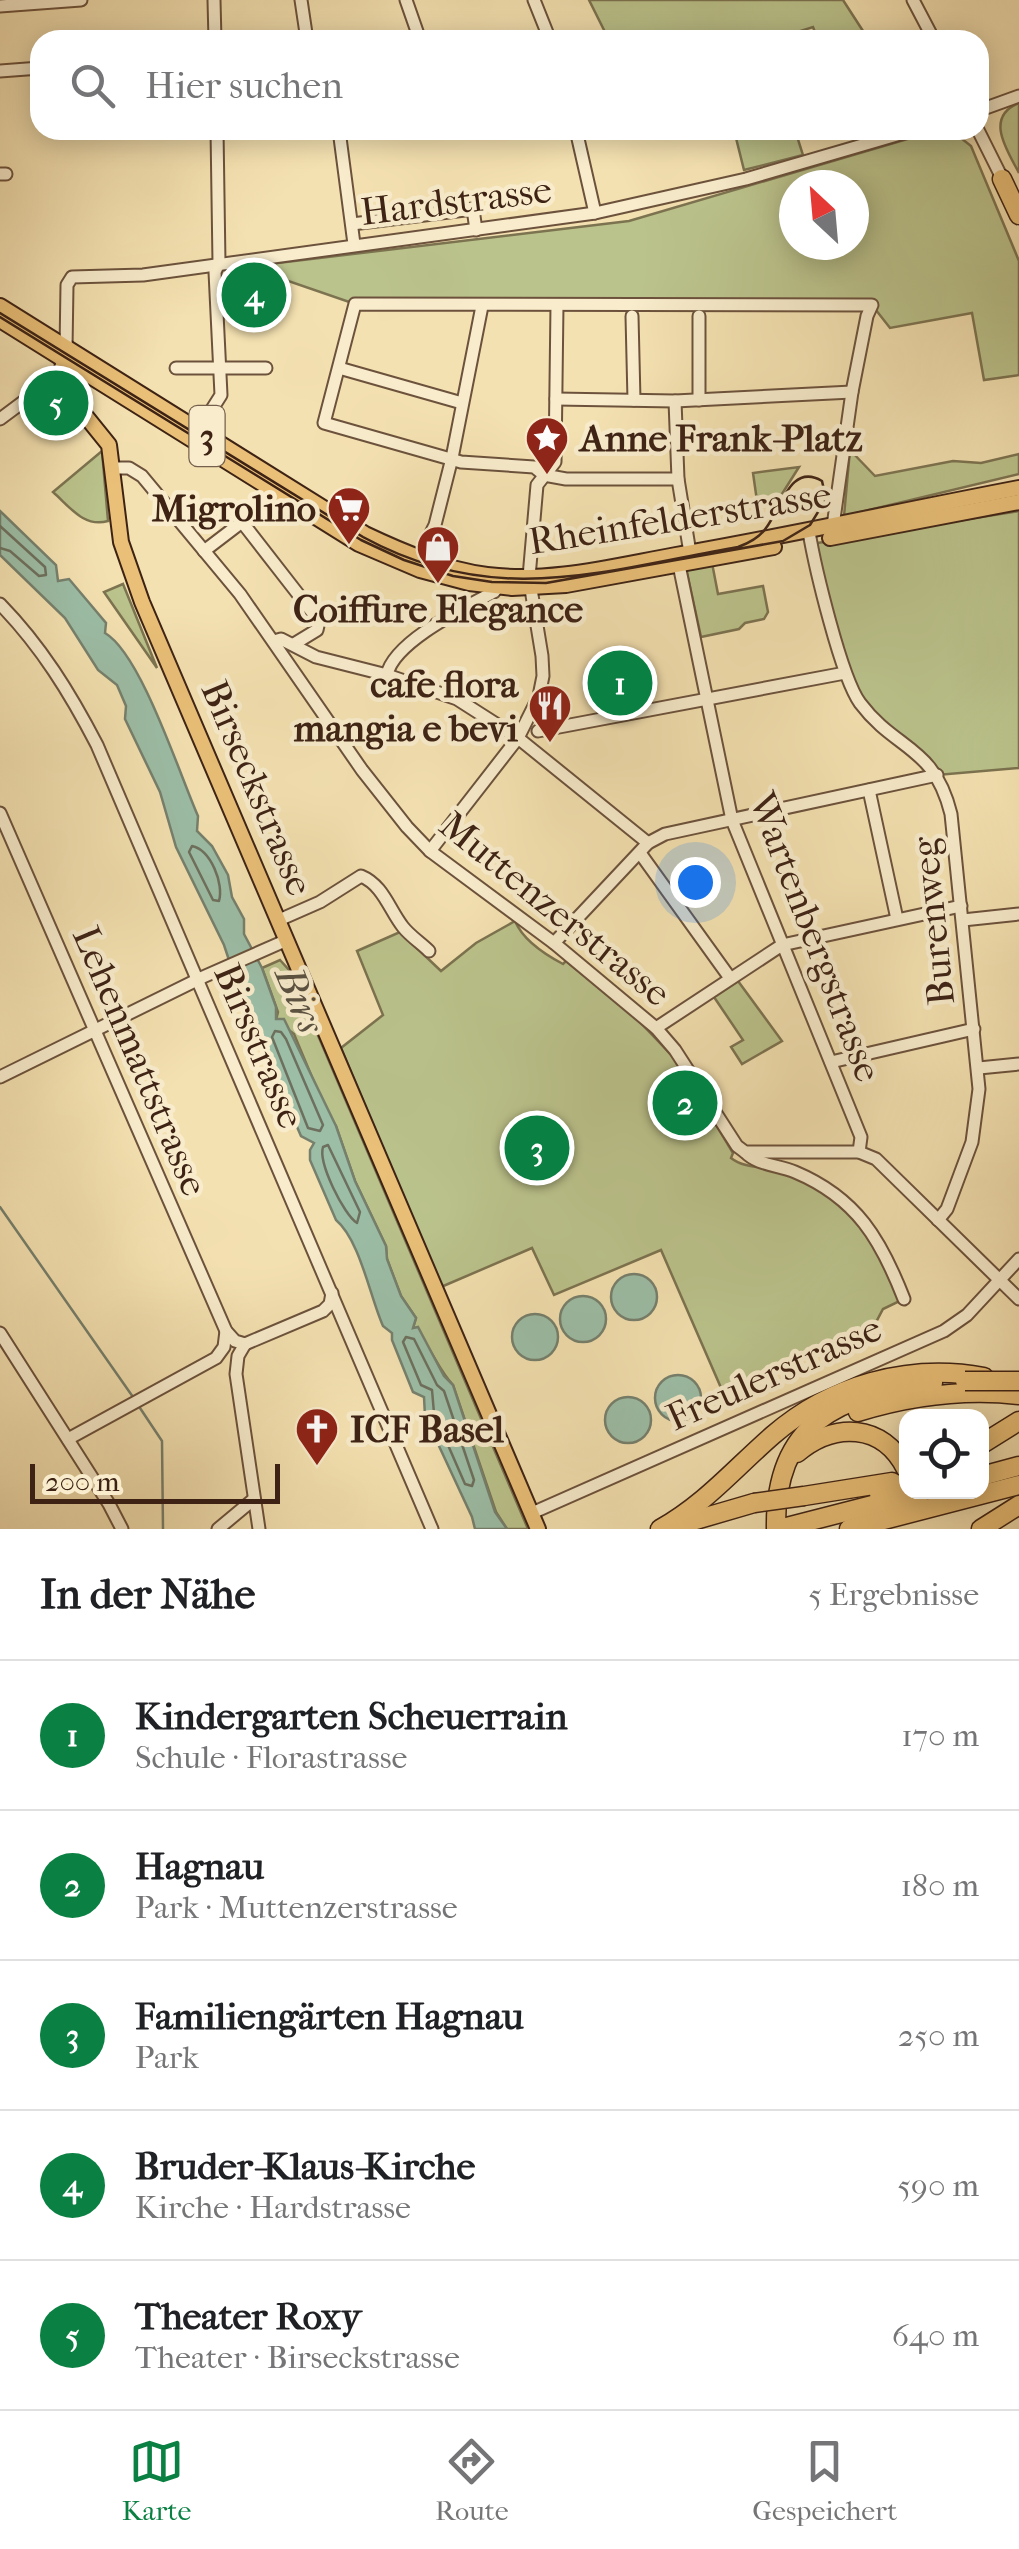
<!DOCTYPE html>
<html lang="de">
<meta charset="utf-8">
<style>
body{margin:0;font-family:"IM FELL French Canon",serif;background:#f2f2f2;color:#202124}
.controls{position:absolute;right:30px;bottom:30px;display:grid;overflow:hidden;border-radius:20px;box-shadow:0 5px 25px #0003}
.controls button{width:90px;height:90px;display:grid;place-items:center;padding:0;border:0;border-bottom:2px solid #e0e0e0;background:#fff;color:#202124;font:50px sans-serif}
.compass{position:absolute;left:779px;top:170px;width:90px;height:90px;border-radius:50%;background:#fff;box-shadow:0 5px 25px #0003;rotate:334deg}
.scale{position:absolute;left:30px;bottom:25px;width:250px;box-sizing:border-box;padding-left:10px;border:5px solid #3e2315;border-top:0;font-size:28px;line-height:35px;white-space:nowrap;color:#3e2315;-webkit-text-stroke:8px #f8eccc;paint-order:stroke}
.you{position:absolute;left:695px;top:882px;width:35px;height:35px;margin:-25px;border:8px solid #fff;border-radius:50%;background:#1a73e8;box-shadow:0 0 0 15px #1a73e833}
.badge{display:grid;place-items:center;width:65px;height:65px;border-radius:50%;background:#0b8043;color:#fff;font-size:32px;font-weight:700}
.pin{position:absolute;translate:-50% -50%;border:5px solid #fff;box-shadow:0 2px 10px #0006}
.list{margin:0;padding:0;list-style:none}
h2{display:flex;justify-content:space-between;align-items:center;height:130px;margin:0;padding:0 40px;font-size:42px}
h2 small{font-size:32px;font-weight:400;color:#757577}
.list li{display:grid;grid-template-columns:65px 1fr auto;gap:30px;align-items:center;box-sizing:border-box;height:150px;padding:0 40px;border-top:2px solid #e0e0e0}
.list b{display:block;font-size:38px;white-space:nowrap}
.list p{margin:0;font-size:32px;white-space:nowrap;color:#757577}
.list em{font-size:32px;font-style:normal;color:#757577}
.icon{flex:none;width:55px;height:55px;fill:none;stroke:currentColor;stroke-width:2;stroke-linecap:round;stroke-linejoin:round}
.map{position:relative;flex:none;width:1019px;height:1529px;overflow:hidden}
.search{position:absolute;background:#fff;box-shadow:0 5px 25px #0003;left:30px;right:30px;top:30px;height:110px;display:flex;align-items:center;gap:25px;box-sizing:border-box;padding:0 35px;border-radius:30px;color:#757577;font-size:38px}
.sheet{height:880px;background:#fff}
nav{display:flex;justify-content:space-around;align-items:center;box-sizing:border-box;height:140px;border-top:2px solid #e0e0e0;background:#fff;font-size:28px;color:#757577}
nav a{display:grid;justify-items:center;gap:5px}
nav .on{color:#0b8043}
.map>svg:first-child{display:block}
.green{fill:#bbc38c;stroke:#7c7350;stroke-width:2.5;fill-rule:evenodd}
.water{fill:#9cbea7;stroke:#76806d;stroke-width:2.5}
.lines{fill:none;stroke-linecap:round;stroke-linejoin:round}
.shore{stroke:#6d705e;stroke-width:2.5}
.stream{stroke:#76806d;stroke-width:2.5}
.minor-casing{stroke:#6c523c;stroke-width:15}
.major-casing{stroke:#3e2315;stroke-width:18}
.highway-casing{stroke:#3e2315;stroke-width:21}
.minor{stroke:#f8eccc;stroke-width:11}
.major{stroke:#eac078;stroke-width:14}
.highway{stroke:#eac078;stroke-width:18}
.tram{stroke:#3e2315;stroke-width:2.5}
.highway-bridge-casing{stroke:#3e2315;stroke-width:21;stroke-linecap:butt}
.highway-bridge{stroke:#eac078;stroke-width:18}
.labels{text-anchor:middle;dominant-baseline:central;stroke-width:9;stroke-linejoin:round;paint-order:stroke}
.shield{fill:#f8eccc;stroke:#765f4c;stroke-width:2.5}
.shield-label{font-size:35px;font-weight:bold;fill:#3e2315}
.street-label{font-size:38px;fill:#3e2315;stroke:#f8eccc}
.poi-label{font-size:38px;font-weight:bold;fill:#3e2315;stroke:#f8eccc;text-anchor:start}
.water-label{font-size:40px;font-style:italic;fill:#5a5241;stroke:#f8eccc}
</style>
<div class="map">
<svg width="1019" height="1529" viewBox="0 0 1019 1529">
<rect width="100%" height="100%" fill="#f4e1b1"/>
<filter id="stains"><feTurbulence type="fractalNoise" baseFrequency=".002" numOctaves="4"/><feColorMatrix values="0 0 0 0 .2 0 0 0 0 .09 0 0 0 0 .02 0 0 0 .5 -.17"/></filter>
<radialGradient id="worn" r=".72"><stop offset=".6" stop-color="#630" stop-opacity="0"/><stop offset="1" stop-color="#630" stop-opacity=".3"/></radialGradient>
<!-- green -->
<g class="green">
<path d="M589,0H843L863,31L850,40H818L813,27L772,40H609Z"/>
<path d="M1019,103V173C1007,150 984,117 1019,103Z"/>
<path d="M734,130H795L803,155L744,170Z"/>
<path d="M938,130H951L971,146L1019,261V375L984,380L972,313L890,328L872,305L355,304L265,273L261,265L629,221ZM794,185H854V245H794Z"/>
<path d="M850,450L875,476L953,461L981,463L1019,454V474L844,516Z"/>
<path d="M102,451L108,521C84,528 70,507 53,492Z"/>
<path d="M799,467L775,505L758,508L753,473Z"/>
<path d="M1019,511V768L937,775L858,700L811,544Z"/>
<path d="M712,563L718,594L763,586L768,612L764,619L745,623L739,629L701,637L686,568Z"/>
<path d="M123,584L157,668L104,592Z"/>
<path d="M515,921C523,940 544,954 563,964L566,961L635,1017L679,1063L733,1153L731,1158C746,1170 771,1166 790,1174C855,1203 873,1239 904,1299L883,1309L874,1326L722,1390L661,1250L554,1295L532,1248L441,1287L341,1048L383,1015L357,951L400,932L441,971L476,943Z"/>
<path d="M280,960L289,970L320,1040L528,1529H507L496,1512L453,1385C437,1368 431,1346 413,1328L416,1318L401,1296L387,1259L386,1246L355,1181L336,1126L327,1113L294,1034L276,1020L278,1012L262,968Z"/>
<path d="M738,981L782,1041L742,1064L731,1047L743,1040L714,997Z"/>
</g>
<!-- water -->
<g class="water">
<path d="M0,511L56,565L58,581L69,579L106,623L105,633C141,654 179,773 198,816L197,831L212,846L228,875L232,897L244,919V934L262,968L276,1007V1019H284L336,1126L355,1181L386,1246L387,1259L401,1296L416,1318L413,1328L418,1327L444,1376L453,1385L495,1512L507,1529H475L472,1517L425,1416L424,1397L413,1392L392,1340V1333L383,1326C370,1297 360,1240 336,1220L310,1160V1150L314,1143L301,1136L275,1076L260,1029L240,993L224,945L176,847L160,792L125,719L126,706L117,685L98,670L65,618L0,555Z"/>
<circle cx="634" cy="1297" r="23"/>
<circle cx="583" cy="1319" r="23"/>
<circle cx="535" cy="1337" r="23"/>
<circle cx="678" cy="1398" r="23"/>
<circle cx="628" cy="1420" r="23"/>
</g>
<g class="lines">
<!-- shore -->
<g class="shore">
<path d="M0,526L45,567L46,575L39,576L10,551L0,548"/>
<path d="M192,846C211,850 224,884 219,901L213,900L189,852Z"/>
<path d="M275,1031L281,1032L286,1039L323,1125L320,1131L308,1128L272,1037Z"/>
<path d="M328,1145L360,1212L357,1223C344,1215 318,1163 323,1147Z"/>
<path d="M406,1337L414,1339L437,1385L444,1391L474,1480L472,1486L465,1484L434,1413L432,1390L421,1385L403,1342Z"/>
</g>
<!-- stream -->
<g class="stream">
<path d="M0,1207L133,1397"/>
<path d="M140,1408L162,1441L163,1529"/>
</g>
<!-- minor casing -->
<g class="minor-casing">
<g id="minor">
<path d="M214,0L215,40"/>
<path d="M301,0L307,40"/>
<path d="M406,0L420,40"/>
<path d="M534,0L550,40"/>
<path d="M913,0L934,40"/>
<path d="M0,6L81,0"/>
<path d="M0,71L40,68"/>
<path d="M983,109L1019,96"/>
<path d="M339,130L354,244"/>
<path d="M576,130L595,213"/>
<path d="M978,130L1005,184"/>
<path d="M0,174H6"/>
<path d="M352,224L473,209L476,230"/>
<path d="M632,316L634,400"/>
<path d="M66,349L67,285L72,277L143,275L595,213L746,179L914,130"/>
<path d="M176,368H266"/>
<path d="M339,368L462,403"/>
<path d="M556,399L675,401L852,392"/>
<path d="M699,400V316"/>
<path d="M675,401L678,479L691,559"/>
<path d="M0,419L51,381L60,379"/>
<path d="M202,425L221,395L215,272L219,263L217,130"/>
<path d="M113,468H129L142,476L240,594L362,770L407,827L430,851L554,943L656,1028L675,1050L737,1146L745,1152H859L876,1159L1019,1299"/>
<path d="M678,479H566L544,475L534,467L461,462L324,423L355,304L872,305L867,316L852,392L832,533"/>
<path d="M809,532C815,567 841,677 860,703C896,751 934,745 951,814L979,1089L972,1142L947,1209L938,1220"/>
<path d="M204,551L242,522L319,621L317,630L294,644"/>
<path d="M416,563L435,525L452,458L482,306"/>
<path d="M679,565L732,820L861,1137L859,1152"/>
<path d="M0,604C41,646 70,693 97,745L432,1529"/>
<path d="M274,641L281,639L316,657L387,675L457,699L518,738L648,843"/>
<path d="M387,675C393,642 466,607 494,592L501,583"/>
<path d="M538,731L845,673"/>
<path d="M869,790L897,919"/>
<path d="M0,813L226,1331L235,1341L245,1344"/>
<path d="M430,851L518,738L539,696L543,676L542,656L529,577L537,485L555,462L557,305"/>
<path d="M640,853L730,978"/>
<path d="M279,920L320,902L361,876C383,885 389,909 403,927C410,936 421,943 429,951"/>
<path d="M963,920L1019,914"/>
<path d="M554,943L648,843L665,834L937,775"/>
<path d="M656,1028L782,945L961,906"/>
<path d="M831,1062L974,1029"/>
<path d="M979,1068L1019,1064"/>
<path d="M0,1077L203,977L287,940"/>
<path d="M745,1152C757,1165 778,1165 795,1172C857,1198 881,1240 904,1299"/>
<path d="M0,1333L109,1504L122,1529"/>
<path d="M245,1344L238,1356L236,1374L259,1529"/>
<path d="M245,1344L323,1311L330,1304L332,1293"/>
<path d="M68,1439L216,1358L224,1347L226,1331"/>
<path d="M532,1513L944,1331L967,1315L1019,1259"/>
<path d="M218,1529L254,1499"/>
</g>
</g>
<!-- major casing -->
<g class="major-casing">
<g id="major">
<path d="M0,306L365,534C405,553 444,569 487,575C550,583 614,566 676,555C791,535 904,510 1019,488"/>
<path d="M0,320L359,544L420,570L469,583L512,588L566,585L774,547"/>
<path d="M66,349L60,379L67,393L109,445L121,542L142,602L538,1529"/>
<path d="M830,538L1019,502"/>
</g>
</g>
<!-- highway casing -->
<g class="highway-casing">
<g id="highway">
<path d="M1002,179L1019,215"/>
<path d="M858,1412C910,1396 965,1389 1019,1395"/>
<path d="M982,1444L1019,1421"/>
<path d="M797,1453C834,1422 883,1423 906,1469"/>
<path d="M982,1476L1019,1466"/>
<path d="M879,1494L906,1482"/>
<path d="M804,1496L892,1482"/>
<path d="M682,1524L754,1503"/>
<path d="M660,1529C705,1504 735,1468 773,1435C831,1385 908,1363 984,1377"/>
<path d="M776,1529C774,1423 838,1395 933,1383"/>
<path d="M779,1529L923,1492"/>
<path d="M849,1529L1019,1485"/>
<path d="M981,1529L1019,1505"/>
</g>
</g>
<!-- minor -->
<use href="#minor" class="minor"/>
<!-- major -->
<use href="#major" class="major"/>
<!-- highway -->
<use href="#highway" class="highway"/>
<!-- tram -->
<path class="tram" d="M0,313L363,537C495,609 602,571 738,547C750,543 759,538 766,528C781,509 790,462 822,481L826,499L810,525L783,541L546,583L492,582L453,576L404,560L361,540L0,317"/>
<!-- highway-bridge casing -->
<g class="highway-bridge-casing">
<g id="highway-bridge">
<path d="M965,1381H1019"/>
<path d="M754,1503L804,1496"/>
</g>
</g>
<!-- highway-bridge -->
<use href="#highway-bridge" class="highway-bridge"/>
</g>
<!-- icons -->
<defs>
<g id="sight-pin" transform="scale(2.25)"><path d="M0 17L-7.5 6A9.5 9.5 0 1 1 7.5 6Z" fill="#8f2418" stroke="#f8eccc"/><path d="M0-6L1.8-2.2L6-1.7L2.9 1.2L3.7 5.4L0 3.3L-3.7 5.4L-2.9 1.2L-6-1.7L-1.8-2.2Z" fill="#fff"/></g>
<g id="supermarket-pin" transform="scale(2.25)"><path d="M0 17L-7.5 6A9.5 9.5 0 1 1 7.5 6Z" fill="#8f2418" stroke="#f8eccc"/><path d="M-6-5.5h2.5l.6 2H6L4.5 2H-2.5L-4.4-4H-6ZM-1.5 3.2a1.3 1.3 0 1 0 .1 0ZM3 3.2a1.3 1.3 0 1 0 .1 0Z" fill="#fff"/></g>
<g id="shop-pin" transform="scale(2.25)"><path d="M0 17L-7.5 6A9.5 9.5 0 1 1 7.5 6Z" fill="#8f2418" stroke="#f8eccc"/><path d="M-5-2.5h2.3a2.7 3.5 0 0 1 5.4 0H5L5.5 6h-11ZM-1.5-2.5h3a1.5 2.3 0 0 0-3 0Z" fill="#fff"/></g>
<g id="restaurant-pin" transform="scale(2.25)"><path d="M0 17L-7.5 6A9.5 9.5 0 1 1 7.5 6Z" fill="#8f2418" stroke="#f8eccc"/><path d="M-5-6h1v4h1v-4h1v4h1v-4h1v5L-1.5 .5V6h-2V.5L-5-1ZM5-6V6H3V1.5H1.5Q1.5-4 5-6Z" fill="#fff"/></g>
<g id="church-pin" transform="scale(2.25)"><path d="M0 17L-7.5 6A9.5 9.5 0 1 1 7.5 6Z" fill="#8f2418" stroke="#f8eccc"/><path d="M-1.2-6h2.4v3.5h3.3v2.4h-3.3V6h-2.4V-.1h-3.3v-2.4h3.3Z" fill="#fff"/></g>
</defs>
<g fill-rule="evenodd">
<use href="#sight-pin" x="547" y="438"/>
<use href="#supermarket-pin" x="349" y="508"/>
<use href="#shop-pin" x="438" y="547"/>
<use href="#restaurant-pin" x="550" y="706"/>
<use href="#church-pin" x="317" y="1429"/>
</g>
<g class="labels">
<!-- shield labels -->
<rect class="shield" x="189.5" y="406" width="35" height="60" rx="8"/>
<g class="shield-label">
<text x="207" y="436">3</text>
</g>
<!-- street labels -->
<g class="street-label">
<text transform="translate(456 201) rotate(-7)">Hardstrasse</text>
<text transform="translate(680 518) rotate(-9)">Rheinfelderstrasse</text>
<text transform="translate(257 788) rotate(67)">Birseckstrasse</text>
<text transform="translate(555 909) rotate(39)">Muttenzerstrasse</text>
<text transform="translate(933 921) rotate(-96)">Burenweg</text>
<text transform="translate(815 937) rotate(69)">Wartenbergstrasse</text>
<text transform="translate(259 1046) rotate(67)">Birsstrasse</text>
<text transform="translate(140 1061) rotate(67)">Lehenmattstrasse</text>
<text transform="translate(774 1373) rotate(-24)">Freulerstrasse</text>
</g>
<!-- poi labels -->
<g class="poi-label">
<text x="580" y="438">Anne Frank-Platz</text>
<text x="316" y="508" text-anchor="end">Migrolino</text>
<text x="438" y="609" text-anchor="middle">Coiffure Elegance</text>
<text x="518" y="684" text-anchor="end">cafe flora<tspan x="518" dy="44">mangia e bevi</tspan></text>
<text x="350" y="1429">ICF Basel</text>
</g>
<!-- water labels -->
<g class="water-label">
<text transform="translate(300 1000) rotate(67)">Birs</text>
</g>
</g>
<rect width="100%" height="100%" filter="url(#stains)"/>
<rect width="100%" height="100%" fill="url(#worn)"/>
</svg>
<div class="controls">
<button><svg class="icon" aria-label="locate" viewBox="0 0 24 24"><circle cx="12" cy="12" r="6"/><path d="M12 2v4M12 18v4M2 12h4M18 12h4"/></svg></button>
</div>
<svg class="compass" viewBox="-18 -18 36 36"><path d="M0-13l5 13h-10z" fill="#e53935"/><path d="M0 13l5-13h-10z" fill="#757577"/></svg>
<div class="scale">200 m</div>
<div class="you"></div>
<div class="pin badge" style="left:620px;top:683px">1</div>
<div class="pin badge" style="left:685px;top:1103px">2</div>
<div class="pin badge" style="left:537px;top:1148px">3</div>
<div class="pin badge" style="left:254px;top:295px">4</div>
<div class="pin badge" style="left:56px;top:403px">5</div>
<div class="search"><svg class="icon" aria-label="search" viewBox="0 0 24 24"><circle cx="10" cy="10" r="6"/><path d="M15 15l6 6"/></svg>Hier suchen</div>
</div>
<section class="sheet">
<h2>In der Nähe<small>5 Ergebnisse</small></h2>
<ul class="list">
<li><span class="badge">1</span><div><b>Kindergarten Scheuerrain</b><p>Schule · Florastrasse</p></div><em>170 m</em></li>
<li><span class="badge">2</span><div><b>Hagnau</b><p>Park · Muttenzerstrasse</p></div><em>180 m</em></li>
<li><span class="badge">3</span><div><b>Familiengärten Hagnau</b><p>Park</p></div><em>250 m</em></li>
<li><span class="badge">4</span><div><b>Bruder-Klaus-Kirche</b><p>Kirche · Hardstrasse</p></div><em>590 m</em></li>
<li><span class="badge">5</span><div><b>Theater Roxy</b><p>Theater · Birseckstrasse</p></div><em>640 m</em></li>
</ul>
</section>
<nav>
<a class="on"><svg class="icon" aria-label="map" viewBox="0 0 24 24"><path d="M3 6l6-2 6 2 6-2v14l-6 2-6-2-6 2zM9 4v14M15 6v14"/></svg>Karte</a>
<a><svg class="icon" aria-label="directions" viewBox="0 0 24 24"><path d="M12 3l9 9-9 9-9-9zM9 14v-3h6M13 9l2 2-2 2"/></svg>Route</a>
<a><svg class="icon" aria-label="saved" viewBox="0 0 24 24"><path d="M7 4h10v16l-5-4-5 4z"/></svg>Gespeichert</a>
</nav>
